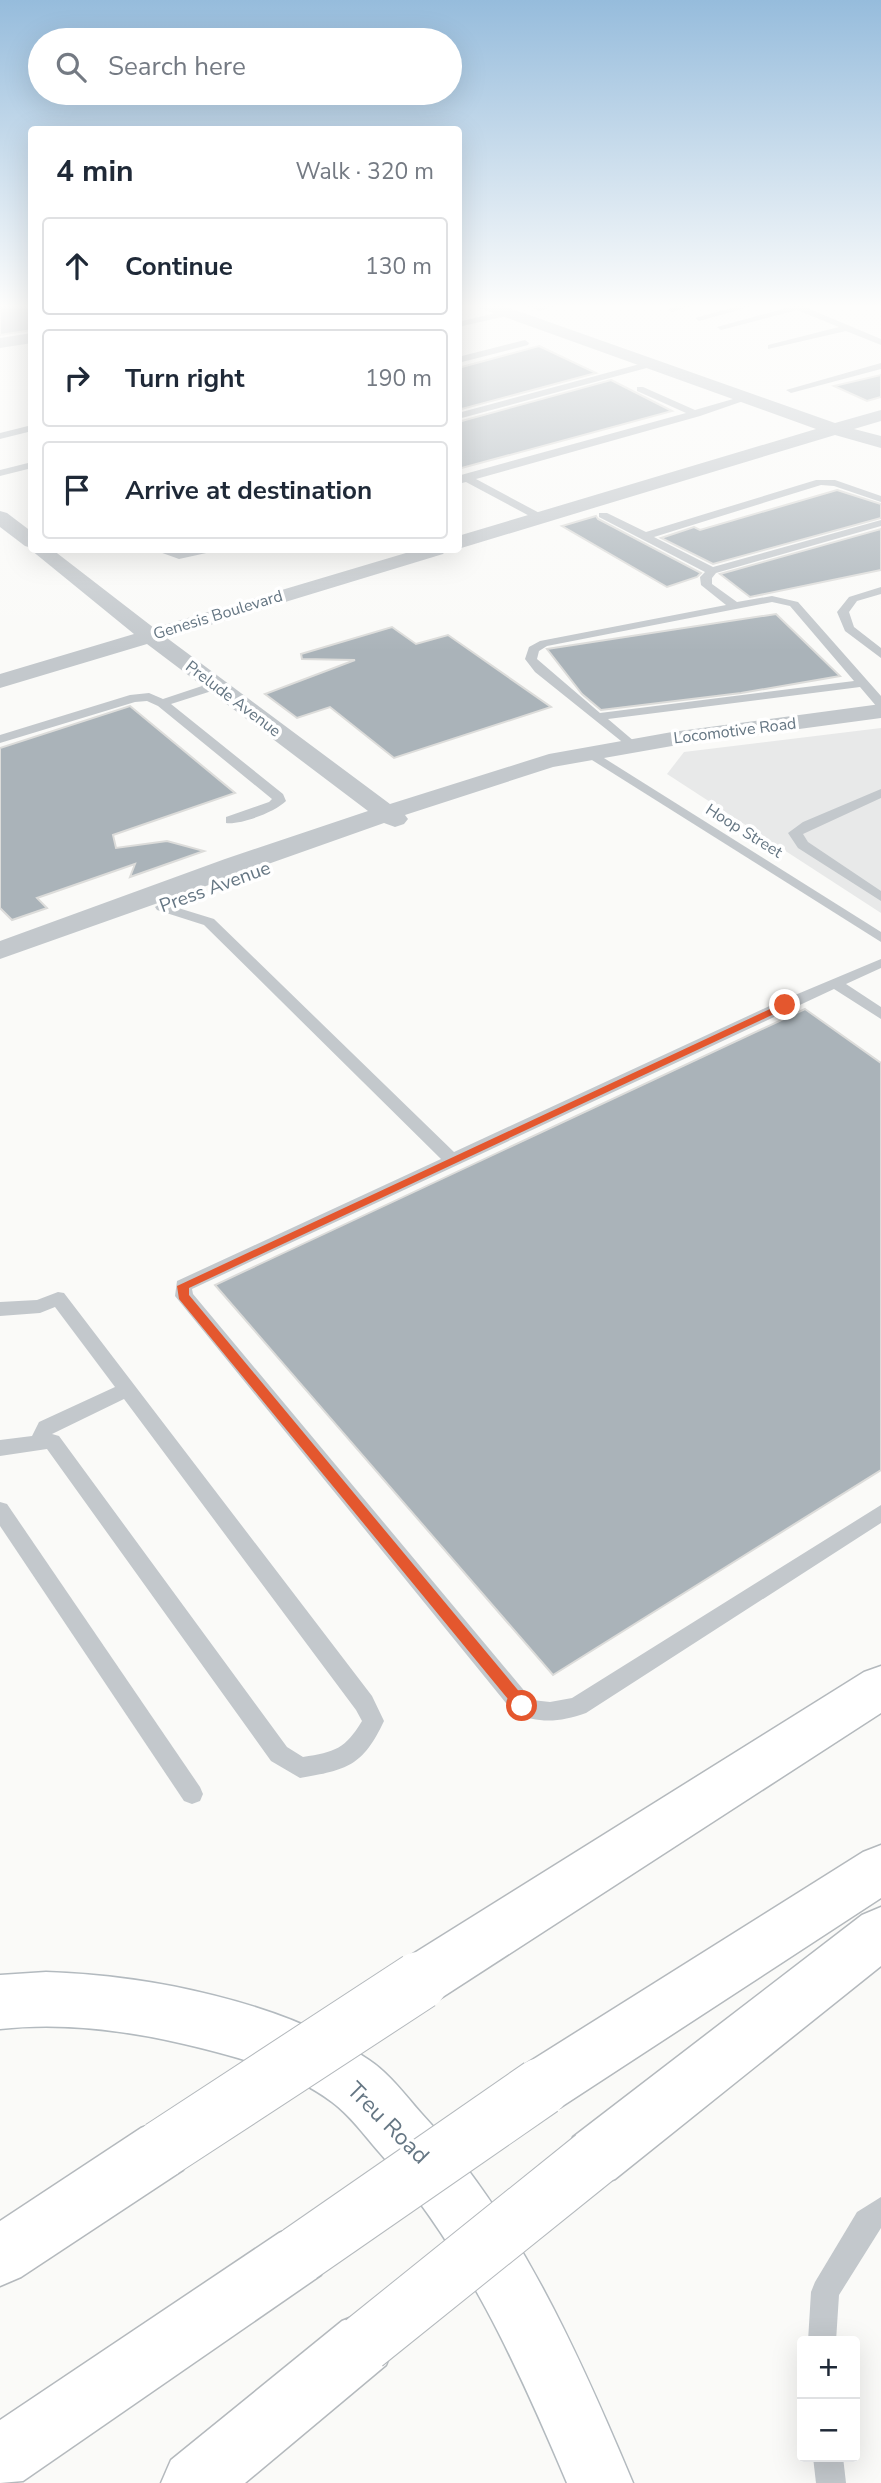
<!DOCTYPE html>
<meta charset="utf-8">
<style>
body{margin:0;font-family:"Nunito Sans",sans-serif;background:#f6f6f7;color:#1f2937}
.controls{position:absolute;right:21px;bottom:21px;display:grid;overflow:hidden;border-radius:7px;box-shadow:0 7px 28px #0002}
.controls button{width:63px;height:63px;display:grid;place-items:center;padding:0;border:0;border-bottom:2px solid #e0e1e3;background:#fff;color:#1f2937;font:35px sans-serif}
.stop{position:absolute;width:21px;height:21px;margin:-16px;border:5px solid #e4572e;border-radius:50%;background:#fff}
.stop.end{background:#e4572e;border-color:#fff;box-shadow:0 2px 7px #0008}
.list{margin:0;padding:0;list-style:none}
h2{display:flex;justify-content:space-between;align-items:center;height:91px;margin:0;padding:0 28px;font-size:30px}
h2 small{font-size:23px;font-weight:400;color:#747a83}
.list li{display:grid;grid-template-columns:46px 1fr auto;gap:21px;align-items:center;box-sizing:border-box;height:98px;margin:0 14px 14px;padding:0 14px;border:2px solid #e0e1e3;border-radius:7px}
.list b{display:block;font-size:26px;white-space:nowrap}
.list em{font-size:23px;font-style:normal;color:#747a83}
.icon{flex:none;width:38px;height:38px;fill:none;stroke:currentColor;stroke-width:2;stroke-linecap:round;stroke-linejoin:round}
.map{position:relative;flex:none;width:881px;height:2483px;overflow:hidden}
.search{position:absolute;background:#fff;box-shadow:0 7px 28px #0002;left:28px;top:28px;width:434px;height:77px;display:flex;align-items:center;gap:18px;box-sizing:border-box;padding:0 24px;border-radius:38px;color:#747a83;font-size:26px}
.panel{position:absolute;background:#fff;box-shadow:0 7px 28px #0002;left:28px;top:126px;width:434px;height:427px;border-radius:7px}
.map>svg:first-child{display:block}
.built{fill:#e8e9e9}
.building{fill:#aab3b9;stroke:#dcdcda;stroke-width:2}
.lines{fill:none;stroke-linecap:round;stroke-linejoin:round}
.secondary-casing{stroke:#b3babf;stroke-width:3}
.highway-casing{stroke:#b4b9bd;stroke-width:3}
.lane{fill:#c3c8cc;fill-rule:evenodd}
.street{fill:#c3c8cc;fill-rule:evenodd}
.secondary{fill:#fff;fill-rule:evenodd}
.highway{fill:#fff;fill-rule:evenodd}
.highway-bridge-casing{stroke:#b4b9bd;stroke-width:60;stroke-linecap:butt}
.highway-bridge{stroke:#fff;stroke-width:58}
.route{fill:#e4572e}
.labels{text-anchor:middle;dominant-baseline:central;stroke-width:7;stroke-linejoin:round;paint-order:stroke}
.far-street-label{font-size:16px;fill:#657683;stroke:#fff}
.street-label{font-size:19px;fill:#657683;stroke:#fff}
.near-street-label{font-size:23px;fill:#657683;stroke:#fff}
</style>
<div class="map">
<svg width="881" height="2483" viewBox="0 0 881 2483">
<rect width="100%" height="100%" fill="#fafaf8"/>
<!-- built -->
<path class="built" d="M881,728V913L667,774L684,752Z"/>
<!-- building -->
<g class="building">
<path d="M0,303H32V330L0,335Z"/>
<path d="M539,346L596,373L458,410V368Z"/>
<path d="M881,375V397L867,401L834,386Z"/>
<path d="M611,380L672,411L458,469V422Z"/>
<path d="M837,490L881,504V518L713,564L661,538L694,527L700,530Z"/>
<path d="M596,516L598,519L701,573L697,577L667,587L562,526Z"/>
<path d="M881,529V570L750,597L720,574Z"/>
<path d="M776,614L840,676L741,693L601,710L582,694L547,649Z"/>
<path d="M392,627L416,644L448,635L551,707L394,758L330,707L297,718L265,694L355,660L302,659L301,654Z"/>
<path d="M130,706L235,793L113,835L116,848L167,841L204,851L130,877L135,864L37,898L47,908L12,920L0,908V748Z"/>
<path d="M805,1009L881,1063V1470L553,1675L215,1285Z"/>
</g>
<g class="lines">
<!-- secondary casing -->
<g class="secondary-casing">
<path id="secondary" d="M46,1972C148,1975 284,2002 369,2060C390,2074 405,2095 421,2113C518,2218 578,2352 633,2483H567C517,2365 465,2249 379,2152C364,2135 350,2115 332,2102C289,2070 235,2056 184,2044C124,2030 62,2022 0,2029V1975Z"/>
</g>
<!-- highway casing -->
<g class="highway-casing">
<g id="highway">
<path d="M881,1666V1713L438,2000L419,2008L400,2000L392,1981L400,1962L864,1672Z"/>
<path d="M881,1845V1898L561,2107L541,2115L521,2107L513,2087L521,2067L863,1852Z"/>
<path d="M881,1907V1966L615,2179L594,2187L573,2179L565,2158L573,2137L862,1915Z"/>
<path d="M162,2120L183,2128L191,2149L183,2170L21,2277L0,2286V2221L141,2128Z"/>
<path d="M300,2224L321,2233L330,2254L321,2275L23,2481L0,2483V2420L279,2233Z"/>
<path d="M364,2312L386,2321L395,2343L386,2365L245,2483H161L171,2460L342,2321Z"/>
</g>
</g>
<!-- lane -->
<g class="lane">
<path d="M520,303L539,305L568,303L539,311Z"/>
<path d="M687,303H702L672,312L668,309Z"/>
<path d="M749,303H763L699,321L695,318Z"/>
<path d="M784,303H795L881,339V345L846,331L768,349V345L839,327L797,310L721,330L717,327L790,307Z"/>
<path d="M508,310L511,315L458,327V322Z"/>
<path d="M525,340L529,343L528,345L458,363V357Z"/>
<path d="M651,361L654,362V366L458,419V413Z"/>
<path d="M881,363V369L791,393L786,390Z"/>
<path d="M637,387H643L695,410L747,395L752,398L700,416L476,479L545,516V520H537L466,482L458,484L461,475L686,413L637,391Z"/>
<path d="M32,425V431L0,439V433Z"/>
<path d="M32,462V468L0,476V470Z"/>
<path d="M816,480H835L881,496V502L834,486L821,485L654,537L713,567L881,520V526L716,573L712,578V584L737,602L772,596L798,602L881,696V708L877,707L860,687L608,719L635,742L637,745L631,749L535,672L525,659L529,647L540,641L726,605L701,585L700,577L705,572L599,517V513H607L646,532ZM772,602L790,606L854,681L600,713L537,659L539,651L547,646Z"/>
<path d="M154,550L179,553L220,550L179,559Z"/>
<path d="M881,587V594L857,601L849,612L854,627L881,648V658L845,631L837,612L849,597Z"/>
<path d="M214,682L218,683V689L171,704L283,794L286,801C275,812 241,825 226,823V817L269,802L272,799L158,706L147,701L135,702L0,743V735L130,695L149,693L163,699Z"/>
<path d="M588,748L881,932V942L584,755L582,752Z"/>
<path d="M881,789V798L803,834L808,842L881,891V901L798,848L788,833L803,822Z"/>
<path d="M162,903L214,919L454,1152L776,1003L881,959V968L846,984L881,1007V1019L834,989L192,1289L193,1294L532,1700L550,1702L572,1698L881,1505V1523L586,1713C560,1722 540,1724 514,1713L175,1296L177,1281L441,1159L204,925L157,910L155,907Z"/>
<path d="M58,1292L64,1293L372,1696L384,1721C363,1766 347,1770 300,1778L271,1761L47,1449L0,1456V1440L32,1436L39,1422L115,1387L55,1307L40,1313L0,1316V1302L37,1300ZM124,1399L356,1710L362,1721C345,1749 335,1752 303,1757L287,1747L59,1436L52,1434Z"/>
<path d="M0,1502L7,1504L200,1787L203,1794L200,1801L192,1804L184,1801L0,1526Z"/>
<path d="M881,2197V2228L839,2295L836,2341H808L811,2292L815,2282L857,2212Z"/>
<path d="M813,2457H843L846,2483H816Z"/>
</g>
<!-- street -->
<g class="street">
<path d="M472,303H495L835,423L881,410V421L854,429L881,436V448L835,435L458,549V536L816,429L474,306Z"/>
<path d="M32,333V343L0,348V338Z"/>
<path d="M0,511L7,513L32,532V548L25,546L0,527Z"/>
<path d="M31,550H53L154,628L416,550H446L443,554L167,638L390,804L549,754L672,732L881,704V718L672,746L553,767L405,815L408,819L404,824L395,827L384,823L0,959V941L225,859L368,811L147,644L0,688V674L134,634Z"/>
</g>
<!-- secondary -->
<use href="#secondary" class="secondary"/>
<!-- highway -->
<use href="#highway" class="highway"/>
<!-- highway-bridge casing -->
<g class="highway-bridge-casing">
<g id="highway-bridge">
<path d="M162,2149L419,1981"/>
<path d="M300,2254L541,2087"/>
<path d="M364,2343L594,2158"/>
</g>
</g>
<!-- highway-bridge -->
<use href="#highway-bridge" class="highway-bridge"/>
</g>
<!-- sky -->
<linearGradient id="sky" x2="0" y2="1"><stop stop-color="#96bcdc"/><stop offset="0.47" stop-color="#fdfdfc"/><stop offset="1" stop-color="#fdfdfc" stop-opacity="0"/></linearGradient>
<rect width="881" height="651" fill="url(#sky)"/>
<!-- route -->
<path class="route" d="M785,1002L790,1005L789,1007L189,1288V1295L527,1701V1710H517L179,1299L177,1286Z"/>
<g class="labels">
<!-- far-street labels -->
<g class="far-street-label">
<text transform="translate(218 615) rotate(-17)">Genesis Boulevard</text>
<text transform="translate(233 699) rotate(37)">Prelude Avenue</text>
<text transform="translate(735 731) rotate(-7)">Locomotive Road</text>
<text transform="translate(744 831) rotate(32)">Hoop Street</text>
</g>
<!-- street labels -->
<g class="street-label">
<text transform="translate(215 887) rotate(-20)">Press Avenue</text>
</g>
<!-- near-street labels -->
<g class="near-street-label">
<text transform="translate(388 2123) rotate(45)">Treu Road</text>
</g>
</g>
</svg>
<div class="controls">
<button>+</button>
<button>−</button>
</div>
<div class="stop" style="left:522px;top:1706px"></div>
<div class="stop end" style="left:785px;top:1005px"></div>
<div class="search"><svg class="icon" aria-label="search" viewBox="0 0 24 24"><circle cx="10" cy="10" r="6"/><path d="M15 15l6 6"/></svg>Search here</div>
<section class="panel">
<h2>4 min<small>Walk · 320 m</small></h2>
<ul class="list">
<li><svg class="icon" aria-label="ahead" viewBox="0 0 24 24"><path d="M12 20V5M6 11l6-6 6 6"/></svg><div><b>Continue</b></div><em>130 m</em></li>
<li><svg class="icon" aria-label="right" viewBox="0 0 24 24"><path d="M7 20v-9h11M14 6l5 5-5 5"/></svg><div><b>Turn right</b></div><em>190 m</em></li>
<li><svg class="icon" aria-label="arrive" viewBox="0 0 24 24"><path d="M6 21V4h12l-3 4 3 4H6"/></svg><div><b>Arrive at destination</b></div></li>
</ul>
</section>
</div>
